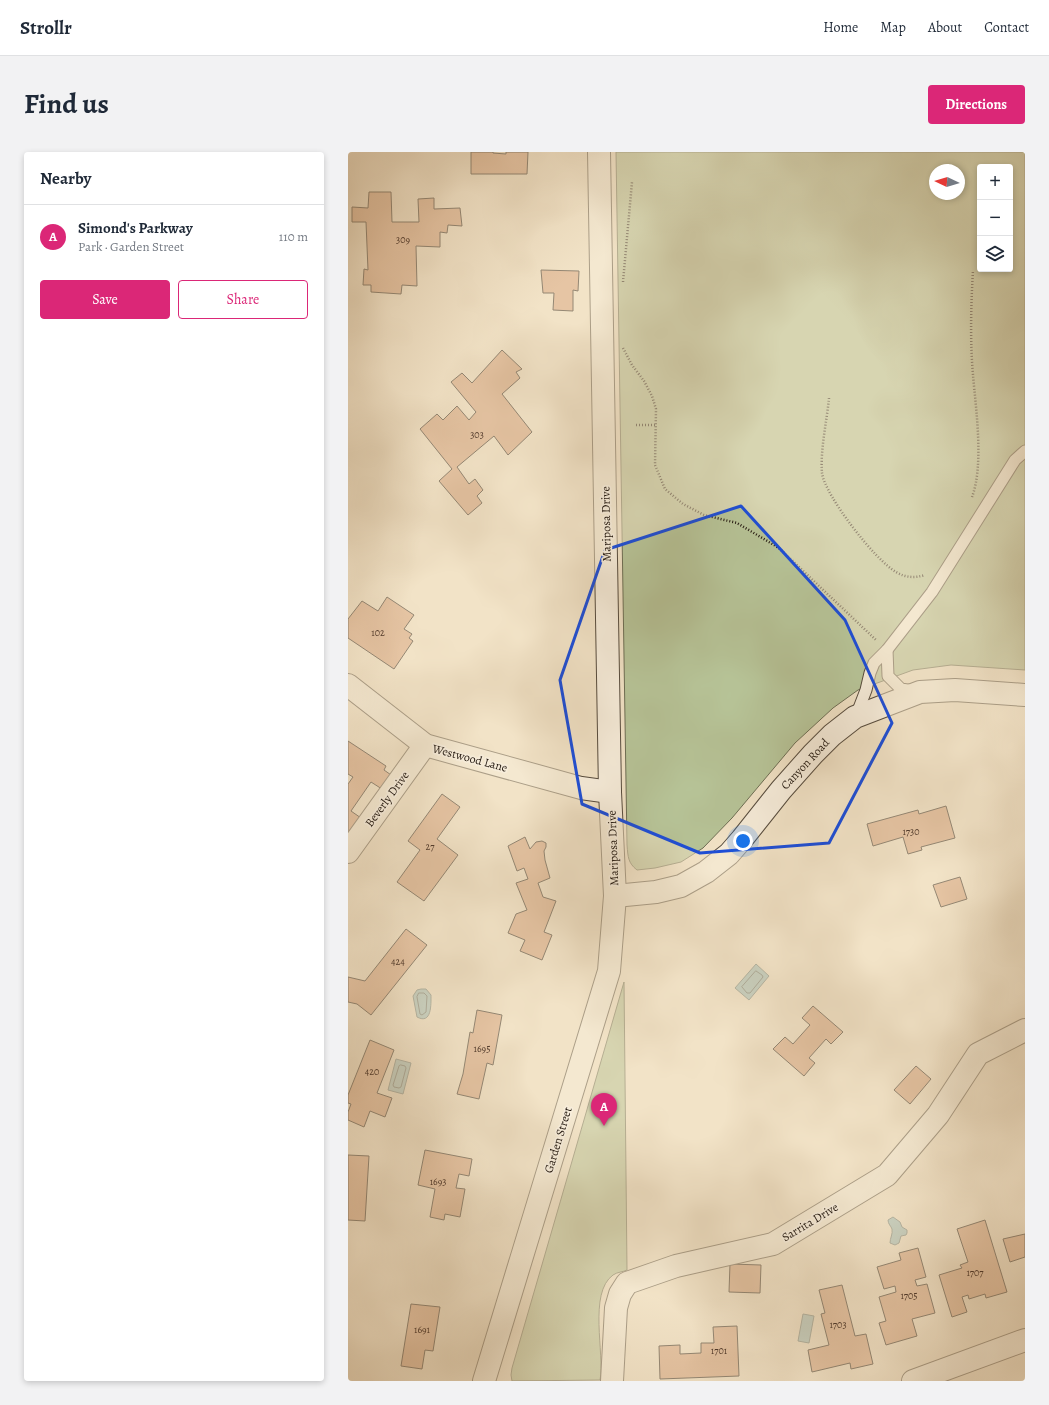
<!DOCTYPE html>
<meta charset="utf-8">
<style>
body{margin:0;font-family:Alegreya,serif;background:#f2f2f3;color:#1f2937}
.controls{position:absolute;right:12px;top:12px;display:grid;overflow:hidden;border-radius:4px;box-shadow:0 2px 6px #0003}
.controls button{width:36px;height:36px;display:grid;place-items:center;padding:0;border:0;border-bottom:1px solid #e0e1e3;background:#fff;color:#1f2937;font:20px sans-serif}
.compass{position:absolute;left:581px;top:12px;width:36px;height:36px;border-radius:50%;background:#fff;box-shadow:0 2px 6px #0003;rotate:274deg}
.you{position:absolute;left:395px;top:689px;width:14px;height:14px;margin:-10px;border:3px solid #fff;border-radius:50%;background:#1a73e8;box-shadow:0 0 0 6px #1a73e833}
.badge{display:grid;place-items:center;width:26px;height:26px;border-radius:50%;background:#db2777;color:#fff;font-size:13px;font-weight:700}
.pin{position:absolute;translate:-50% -33px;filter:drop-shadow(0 1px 2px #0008)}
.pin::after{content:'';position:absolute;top:21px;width:14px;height:12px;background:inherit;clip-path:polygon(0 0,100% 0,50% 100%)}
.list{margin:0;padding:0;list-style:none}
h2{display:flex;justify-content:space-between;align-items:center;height:52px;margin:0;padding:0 16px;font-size:17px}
h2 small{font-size:13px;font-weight:400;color:#747a83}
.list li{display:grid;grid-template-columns:26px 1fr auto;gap:12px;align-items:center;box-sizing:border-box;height:64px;padding:0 16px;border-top:1px solid #e0e1e3}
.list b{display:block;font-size:15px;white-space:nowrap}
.list p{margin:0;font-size:13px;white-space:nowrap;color:#747a83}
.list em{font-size:13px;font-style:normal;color:#747a83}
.actions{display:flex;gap:8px;padding:12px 16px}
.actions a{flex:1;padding:9px 0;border:1px solid #db2777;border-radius:4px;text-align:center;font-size:14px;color:#db2777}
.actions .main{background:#db2777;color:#fff}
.icon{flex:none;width:22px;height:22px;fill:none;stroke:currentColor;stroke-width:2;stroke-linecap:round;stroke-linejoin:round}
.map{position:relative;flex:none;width:677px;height:1229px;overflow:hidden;border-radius:4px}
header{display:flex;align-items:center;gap:24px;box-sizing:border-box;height:56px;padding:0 20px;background:#fff;border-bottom:1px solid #e0e1e3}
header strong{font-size:19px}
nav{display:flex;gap:22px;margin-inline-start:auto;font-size:14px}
.intro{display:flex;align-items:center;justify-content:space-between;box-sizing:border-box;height:96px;padding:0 24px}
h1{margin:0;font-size:28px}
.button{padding:10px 18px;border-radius:4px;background:#db2777;color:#fff;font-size:14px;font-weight:700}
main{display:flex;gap:24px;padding:0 24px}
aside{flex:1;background:#fff;border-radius:4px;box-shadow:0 2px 6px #0003}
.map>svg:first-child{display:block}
.green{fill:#b7c498;stroke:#6d6e54;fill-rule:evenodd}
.water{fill:#9cbdba;stroke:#6c7b76}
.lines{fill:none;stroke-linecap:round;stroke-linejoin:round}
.shore{stroke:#606b66;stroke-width:1}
.building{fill:#d79f7b;stroke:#231911}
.service-casing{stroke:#574c3e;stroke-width:13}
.minor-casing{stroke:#574c3e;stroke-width:24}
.tertiary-casing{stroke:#574c3e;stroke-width:24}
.path{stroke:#231911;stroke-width:2.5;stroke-dasharray:1 2;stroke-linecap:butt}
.service{stroke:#f7eddb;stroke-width:11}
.minor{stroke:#f7eddb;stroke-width:22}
.tertiary{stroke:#f7eddb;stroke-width:22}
.marked{fill:none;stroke:#1d4ed8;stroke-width:3;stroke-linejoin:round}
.labels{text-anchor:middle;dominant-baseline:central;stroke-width:3.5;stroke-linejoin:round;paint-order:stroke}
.number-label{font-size:10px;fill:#503a2c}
.street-label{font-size:12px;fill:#231911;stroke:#f7eddb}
</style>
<header>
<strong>Strollr</strong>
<nav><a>Home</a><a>Map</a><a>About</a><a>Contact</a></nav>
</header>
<div class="intro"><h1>Find us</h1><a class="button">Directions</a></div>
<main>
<aside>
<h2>Nearby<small></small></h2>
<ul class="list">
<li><span class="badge">A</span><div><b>Simond's Parkway</b><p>Park · Garden Street</p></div><em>110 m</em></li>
</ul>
<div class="actions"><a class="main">Save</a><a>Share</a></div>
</aside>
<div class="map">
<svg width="677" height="1229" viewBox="0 0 677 1229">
<rect width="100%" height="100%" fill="#f2e3c7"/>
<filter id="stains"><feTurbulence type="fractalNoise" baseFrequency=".005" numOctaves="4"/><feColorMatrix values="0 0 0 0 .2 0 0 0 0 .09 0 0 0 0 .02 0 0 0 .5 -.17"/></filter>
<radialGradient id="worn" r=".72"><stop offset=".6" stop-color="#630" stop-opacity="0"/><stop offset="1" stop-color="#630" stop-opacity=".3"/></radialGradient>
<!-- green -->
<g class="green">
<path d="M268,0H677V518L603,513L565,518L510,538L485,556L447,591L384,666L355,696L333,710L307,716L289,718C280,711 280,705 279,693ZM632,15H662V117H632ZM587,18H611V42H587Z"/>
<path d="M276,830L279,1118C275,1120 269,1120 265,1123C240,1141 257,1202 252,1228L164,1229L163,1223L164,1216Z"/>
</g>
<!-- water -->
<g class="water">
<path d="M408,812L421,824L401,848L387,836Z"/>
<path d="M73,837H78L83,843C83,852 84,873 69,865L65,844L69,838Z"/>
<path d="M48,907L63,911L55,942L40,938Z"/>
<path d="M545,1065L552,1070L554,1075L559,1078V1081L558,1083L553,1084L551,1091L547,1093L542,1091C542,1086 545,1082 544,1077C543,1074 540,1072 540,1068Z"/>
<path d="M455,1162L466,1164L461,1191L450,1189Z"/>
</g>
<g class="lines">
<!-- shore -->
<g class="shore">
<path d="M408,819L414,823L415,825L402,841H399L394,835Z"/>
<path d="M71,841H76L79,844L78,860L74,863L72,862L69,845Z"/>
<path d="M53,913L57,914L58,916L53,935L51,936L46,935L45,933L51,914Z"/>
</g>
</g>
<!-- building -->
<g class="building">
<path d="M123,0H145V1L158,2V0H180L179,22H123Z"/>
<path d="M21,40H43L44,70H71L70,47L86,46V57L112,56L114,74L100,73L99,81L92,80V95L68,94L69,134L54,133L53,142L23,140V133H15L16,117L20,118L18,70H4V55L20,56Z"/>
<path d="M193,118L231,119L230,139L225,138V159L205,158L206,141H195Z"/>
<path d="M154,198L174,217L168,220L172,226L154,242L184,280L160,303L146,284L109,315L121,332L127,327L135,338L129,344L134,351L120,363L91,329L104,317L72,277L89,262L95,268L109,254L121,268L128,260L103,230L114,221L124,231Z"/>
<path d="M39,445L66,463L56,477L64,482L61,486L65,489L46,517L0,486V467L14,449L30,459Z"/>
<path d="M0,589L38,614L36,618L46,625L37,639L23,630L3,659L13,666L0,684V632L5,625L0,622Z"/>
<path d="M94,642L112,655L89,687L110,703L76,749L49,730L72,698L60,689Z"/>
<path d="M598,654L607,686L573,695L574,698L560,702L555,685L525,694L519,672L570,658L571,662Z"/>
<path d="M177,685L182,697L188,690L194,689L198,691V695L196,699L197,708L202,726L190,731L195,745L208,749L196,780L204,783L194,808L172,799L177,788L160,781L168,762L179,758L168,731L180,727L176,716L169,719L160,694Z"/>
<path d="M612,725L619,747L593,755L585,733Z"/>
<path d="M58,777L79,793L23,863L9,852L0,850V825L17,829Z"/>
<path d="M465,854L495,880L483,892L478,887L461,906L467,911L456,924L425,897L437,885L445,892L462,873L454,866Z"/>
<path d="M129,858L154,863L145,913L139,911L131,947L109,942L115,922L122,880L125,881Z"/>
<path d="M22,888L46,898L29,941L44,946L37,965L22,959L16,975L0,968V960L3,952L0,951V943Z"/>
<path d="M568,914L583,927L562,952L546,938Z"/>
<path d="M77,998L124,1007L121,1024L111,1022L108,1036L117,1037L112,1065L97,1062L96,1068L82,1065L87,1037L70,1033Z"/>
<path d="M0,1003L21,1004L17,1069L0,1068Z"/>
<path d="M637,1068L659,1140L638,1146L637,1142L621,1147L620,1143L614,1145L619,1160L604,1165L591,1123L614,1116L612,1113L620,1110L609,1077Z"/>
<path d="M677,1082V1105L662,1110L655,1087Z"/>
<path d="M570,1096L578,1125L567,1128L569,1134L579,1132L587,1161L564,1167L569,1184L538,1193L531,1171L538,1169L531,1145L548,1140L547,1134L536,1137L529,1115L553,1108L551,1101Z"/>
<path d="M382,1112L413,1113L412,1141L381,1140Z"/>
<path d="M494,1133L507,1184L518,1182L525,1212L503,1217L502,1211L464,1220L460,1198L481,1193L473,1162L477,1161L471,1138Z"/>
<path d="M63,1152L92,1155L85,1199L77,1198L74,1217L53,1214Z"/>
<path d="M389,1174L391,1224L312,1227L311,1194L332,1193V1202L353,1201V1191H366L365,1175Z"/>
</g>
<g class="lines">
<!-- service casing -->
<g class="service-casing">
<g id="service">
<path d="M539,498L540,524L553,537L566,539"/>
<path d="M508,564L518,538L522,521L526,511L539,498L584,440L667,308L677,299"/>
</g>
</g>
<!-- minor casing -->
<g class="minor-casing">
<g id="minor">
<path d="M0,533L77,593L233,636L262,640"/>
<path d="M0,700L77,593"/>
<path d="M267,744L308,740L333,734L358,720L381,702L394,687L433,638L465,602L484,583L507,565L572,540L607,538L677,543"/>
<path d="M264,1229L268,1156L272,1142L279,1131L328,1114L425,1092L539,1023L590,963L630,902L677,878"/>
<path d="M565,1229L677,1188"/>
</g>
</g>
<!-- tertiary casing -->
<g class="tertiary-casing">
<path id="tertiary" d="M136,1229L261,819L267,744L262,640L251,0"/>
</g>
<!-- path -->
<g class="path">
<path d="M275,130L284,30"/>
<path d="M275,196L284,213L296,229L304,244L308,257L307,313L317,337L335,352L356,363L389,371L431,396L528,488"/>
<path d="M481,246C479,268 472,299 474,321C477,344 528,409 548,420C558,426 567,426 577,423"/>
<path d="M288,273H307"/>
<path d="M624,345C636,313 628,258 625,223C622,188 623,153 625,118"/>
</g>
<!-- service -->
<use href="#service" class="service"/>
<!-- minor -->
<use href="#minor" class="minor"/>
<!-- tertiary -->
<use href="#tertiary" class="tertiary"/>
</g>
<!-- marked area -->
<path d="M0 0H677V1229H0ZM393,354L497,468L544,571L481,691L352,701L234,652L212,528L257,398Z" fill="#f2e3c7" fill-opacity=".55" fill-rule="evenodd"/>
<path class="marked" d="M393,354L497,468L544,571L481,691L352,701L234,652L212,528L257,398Z"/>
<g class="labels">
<!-- number labels -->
<g class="number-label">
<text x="55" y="87">309</text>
<text x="129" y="282">303</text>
<text x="30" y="480">102</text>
<text x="563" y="679">1730</text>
<text x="82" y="694">27</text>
<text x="50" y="809">424</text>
<text x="134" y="896">1695</text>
<text x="24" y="919">420</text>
<text x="90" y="1029">1693</text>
<text x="627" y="1120">1707</text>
<text x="561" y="1143">1705</text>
<text x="490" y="1172">1703</text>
<text x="74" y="1177">1691</text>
<text x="371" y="1198">1701</text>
</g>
<!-- street labels -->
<g class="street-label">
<text transform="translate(258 372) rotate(-91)">Mariposa Drive</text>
<text transform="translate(122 606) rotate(15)">Westwood Lane</text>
<text transform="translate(457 612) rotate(-47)">Canyon Road</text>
<text transform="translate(39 647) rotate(-54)">Beverly Drive</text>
<text transform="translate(265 696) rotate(-92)">Mariposa Drive</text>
<text transform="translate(210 988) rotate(-73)">Garden Street</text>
<text transform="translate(462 1070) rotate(-31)">Sarrita Drive</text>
</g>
</g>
<rect width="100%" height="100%" filter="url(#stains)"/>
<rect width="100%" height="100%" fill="url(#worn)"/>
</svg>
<div class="controls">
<button>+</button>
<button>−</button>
<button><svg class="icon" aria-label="layers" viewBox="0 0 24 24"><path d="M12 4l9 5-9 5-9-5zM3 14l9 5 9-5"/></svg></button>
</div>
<svg class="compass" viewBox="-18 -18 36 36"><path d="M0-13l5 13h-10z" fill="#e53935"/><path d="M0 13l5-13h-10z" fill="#747a83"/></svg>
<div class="you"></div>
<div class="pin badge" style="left:256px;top:974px">A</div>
</div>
</main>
